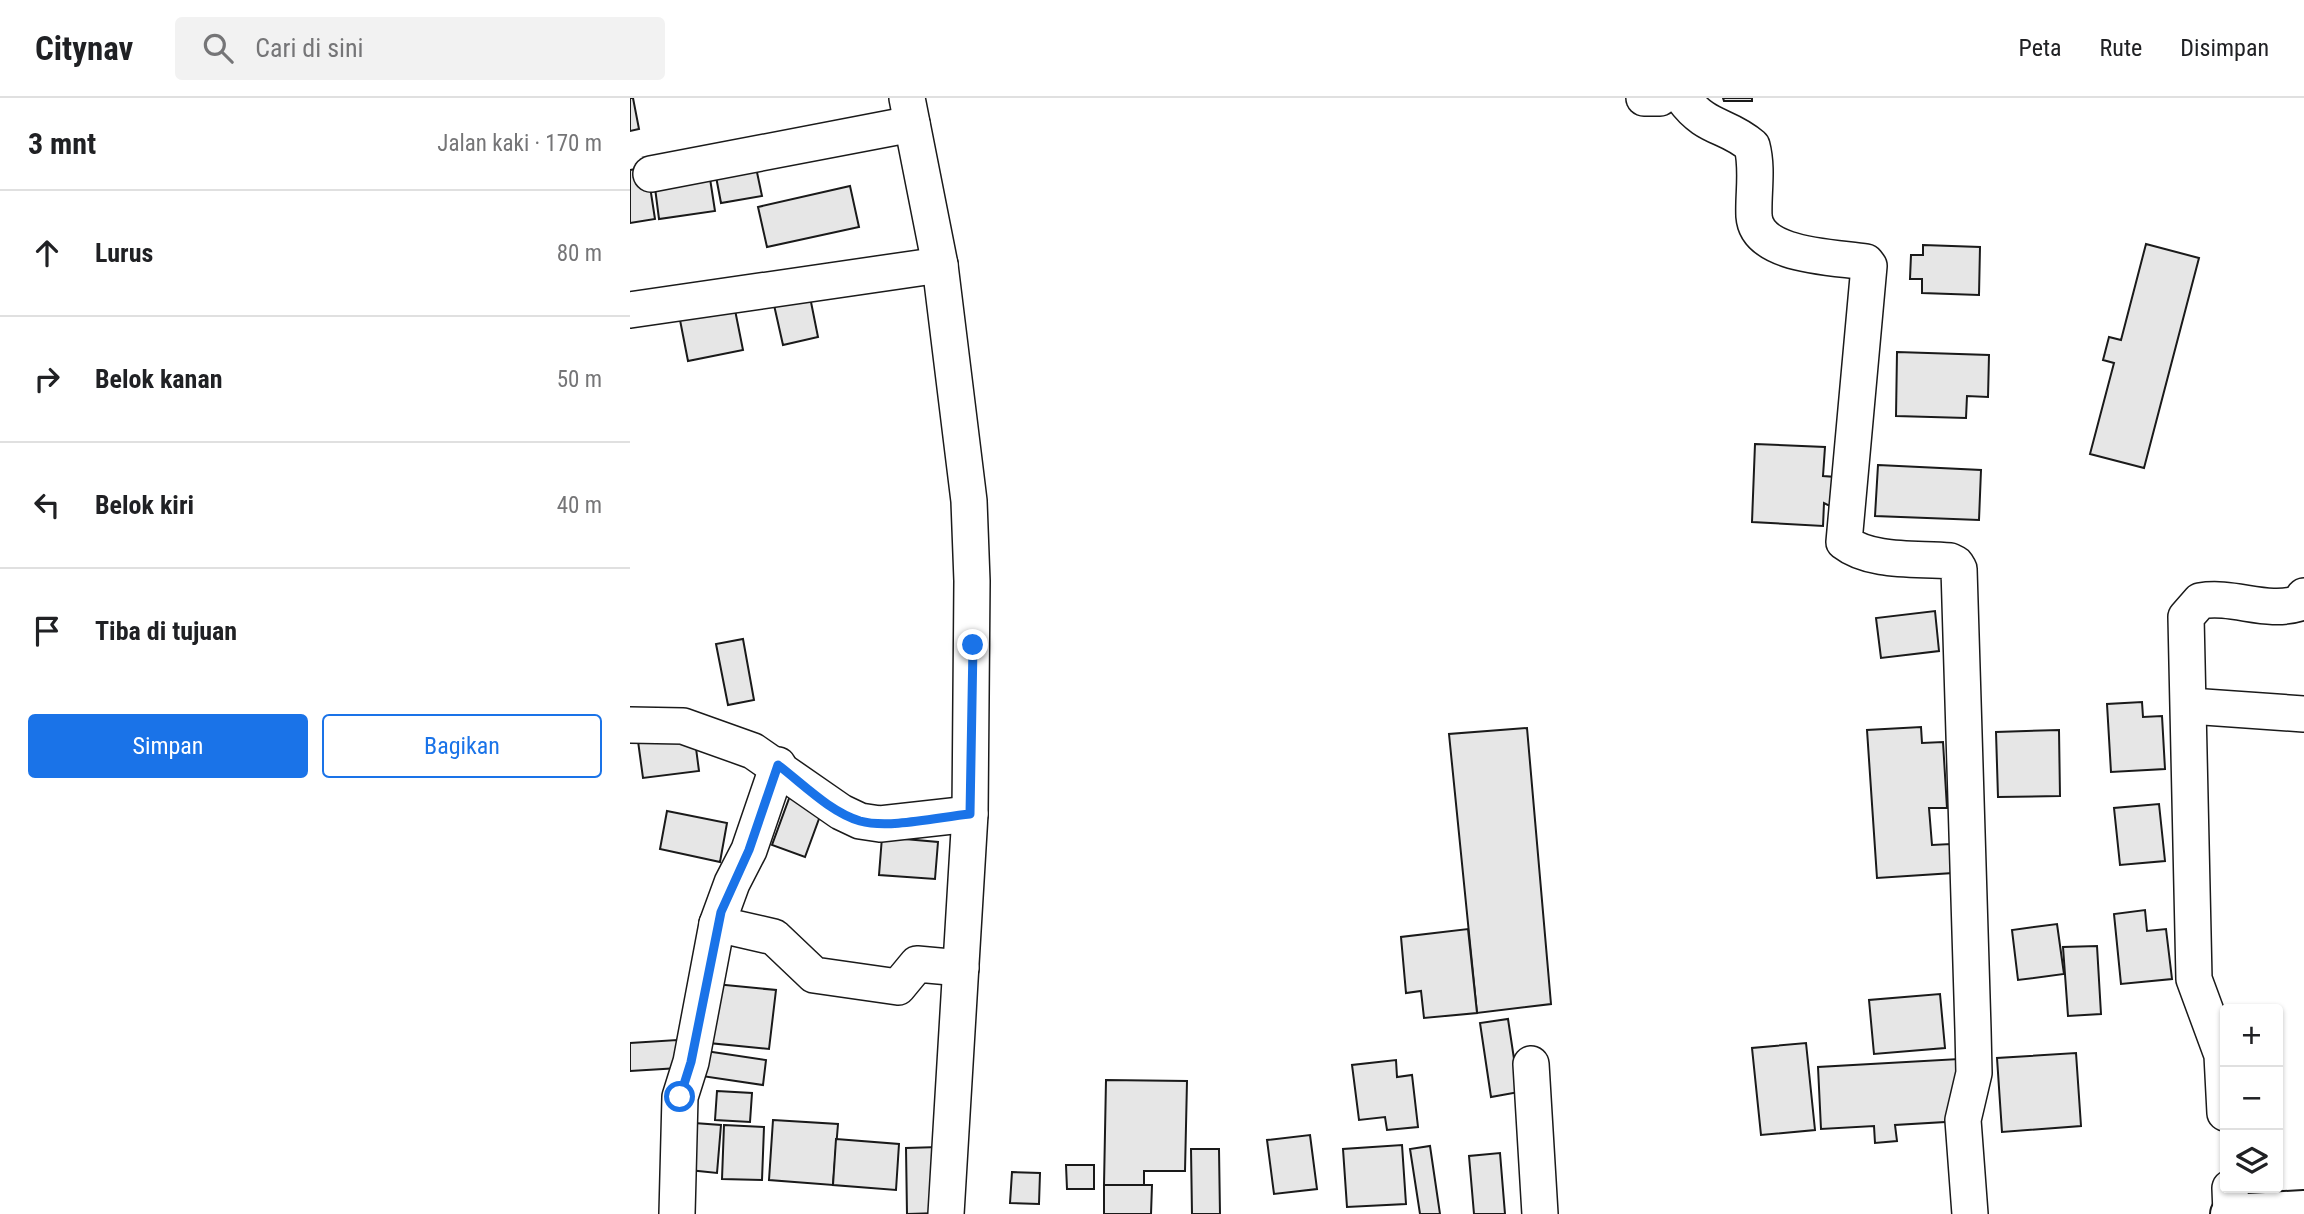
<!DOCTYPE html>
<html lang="id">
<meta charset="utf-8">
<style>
body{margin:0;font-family:"Roboto Condensed",sans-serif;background:#f2f2f2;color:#202124}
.controls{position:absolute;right:21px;bottom:21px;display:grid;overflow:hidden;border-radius:7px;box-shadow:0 2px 5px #0004}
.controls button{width:63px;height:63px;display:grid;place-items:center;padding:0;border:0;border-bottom:2px solid #e0e0e0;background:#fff;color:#202124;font:35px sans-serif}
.stop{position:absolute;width:21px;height:21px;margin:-16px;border:5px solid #1a73e8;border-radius:50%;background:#fff}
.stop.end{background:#1a73e8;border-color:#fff;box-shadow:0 2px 7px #0008}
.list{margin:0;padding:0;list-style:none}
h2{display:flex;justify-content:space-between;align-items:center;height:91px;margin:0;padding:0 28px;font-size:30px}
h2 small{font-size:23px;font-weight:400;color:#757577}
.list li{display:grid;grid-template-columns:46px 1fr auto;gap:21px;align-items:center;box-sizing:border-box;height:126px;padding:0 28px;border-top:2px solid #e0e0e0}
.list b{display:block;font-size:26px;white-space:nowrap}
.list em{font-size:23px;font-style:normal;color:#757577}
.actions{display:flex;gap:14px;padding:21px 28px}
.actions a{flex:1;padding:16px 0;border:2px solid #1a73e8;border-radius:7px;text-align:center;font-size:24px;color:#1a73e8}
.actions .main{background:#1a73e8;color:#fff}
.icon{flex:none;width:38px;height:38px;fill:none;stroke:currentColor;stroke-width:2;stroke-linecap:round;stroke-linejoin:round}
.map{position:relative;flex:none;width:1674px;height:1116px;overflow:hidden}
header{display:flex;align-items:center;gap:42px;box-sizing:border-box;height:98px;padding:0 35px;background:#fff;border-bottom:2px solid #e0e0e0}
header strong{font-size:33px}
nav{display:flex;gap:38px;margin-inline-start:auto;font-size:24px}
.search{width:490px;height:63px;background:#f2f2f2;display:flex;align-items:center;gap:18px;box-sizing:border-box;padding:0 24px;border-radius:7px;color:#757577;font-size:26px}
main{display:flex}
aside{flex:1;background:#fff}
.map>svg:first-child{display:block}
.building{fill:#e6e6e6;stroke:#1a1a1a;stroke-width:2}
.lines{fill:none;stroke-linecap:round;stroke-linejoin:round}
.minor-casing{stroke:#1a1a1a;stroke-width:38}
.highway-casing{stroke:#1a1a1a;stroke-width:42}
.minor{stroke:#fff;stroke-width:35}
.highway{stroke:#fff;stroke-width:38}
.route{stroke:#1a73e8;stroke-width:9}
</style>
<header>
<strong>Citynav</strong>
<div class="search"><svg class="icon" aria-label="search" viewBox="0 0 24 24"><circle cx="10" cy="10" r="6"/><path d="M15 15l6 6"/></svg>Cari di sini</div>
<nav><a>Peta</a><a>Rute</a><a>Disimpan</a></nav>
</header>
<main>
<aside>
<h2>3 mnt<small>Jalan kaki · 170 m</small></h2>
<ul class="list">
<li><svg class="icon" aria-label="ahead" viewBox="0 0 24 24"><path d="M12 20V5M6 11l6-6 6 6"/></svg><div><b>Lurus</b></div><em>80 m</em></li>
<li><svg class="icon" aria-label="right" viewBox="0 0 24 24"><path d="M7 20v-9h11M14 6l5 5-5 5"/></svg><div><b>Belok kanan</b></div><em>50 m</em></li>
<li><svg class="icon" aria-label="left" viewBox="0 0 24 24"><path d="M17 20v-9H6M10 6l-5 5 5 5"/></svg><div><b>Belok kiri</b></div><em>40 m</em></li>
<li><svg class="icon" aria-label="arrive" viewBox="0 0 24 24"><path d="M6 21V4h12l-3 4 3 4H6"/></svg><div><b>Tiba di tujuan</b></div></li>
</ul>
<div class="actions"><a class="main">Simpan</a><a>Bagikan</a></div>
</aside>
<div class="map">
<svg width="1674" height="1116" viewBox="0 0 1674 1116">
<rect width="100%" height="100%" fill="#fff"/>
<!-- building -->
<g class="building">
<path d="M0,0H3L9,31L0,33Z"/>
<path d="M1093,0H1122V3H1094Z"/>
<path d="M124,60L132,98L91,105L84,68Z"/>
<path d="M17,69L25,121L0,125V72Z"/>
<path d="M79,74L85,113L29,121L24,82Z"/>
<path d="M220,88L229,129L137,149L128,109Z"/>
<path d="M1516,146L1569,160L1514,370L1460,356L1484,265L1473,262L1479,239L1491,242Z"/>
<path d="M1293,147L1350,149L1349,197L1292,195V181H1280L1281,157H1293Z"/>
<path d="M180,199L188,239L153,247L144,207Z"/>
<path d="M105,212L113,252L58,263L50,222Z"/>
<path d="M1267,254L1359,257L1358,299L1337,298L1336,320L1266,318Z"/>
<path d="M1125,346L1195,349L1193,378L1206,379L1204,410L1194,405L1193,428L1122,424Z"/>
<path d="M1248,367L1351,372L1349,422L1245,418Z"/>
<path d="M1305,513L1309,553L1251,560L1246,520Z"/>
<path d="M113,541L124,602L98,607L86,546Z"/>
<path d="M1512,604L1513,619L1532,618L1535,671L1481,674L1477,606Z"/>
<path d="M1291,629L1292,645L1313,644L1317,710H1299L1302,747L1321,746L1323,775L1247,780L1237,632Z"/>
<path d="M897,630L921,906L847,915L819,636Z"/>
<path d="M1429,632L1430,698L1368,699L1366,634Z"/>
<path d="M64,635L69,673L13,680L8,643Z"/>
<path d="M168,676L201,688L175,759L142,747Z"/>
<path d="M1529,706L1535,763L1490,767L1484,710Z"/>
<path d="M37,713L97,725L90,764L30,751Z"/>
<path d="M252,739L308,744L305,781L249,777Z"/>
<path d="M1515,812L1517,833L1536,831L1542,881L1491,886L1484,816Z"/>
<path d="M1427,826L1434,876L1388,882L1382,832Z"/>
<path d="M838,831L847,915L794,920L791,893L776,895L771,839Z"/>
<path d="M1467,848L1471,916L1438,918L1433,849Z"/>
<path d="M85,886L146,892L139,951L79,945Z"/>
<path d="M1310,896L1315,950L1244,956L1239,902Z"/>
<path d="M878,921L889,994L861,999L850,925Z"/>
<path d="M47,942L49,970L0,973V945Z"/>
<path d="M1176,945L1185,1032L1131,1037L1122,950Z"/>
<path d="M69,952L136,962L133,987L65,977Z"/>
<path d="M1446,955L1451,1028L1372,1034L1367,960Z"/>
<path d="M1329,961L1332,1023L1265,1027L1267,1043L1245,1045L1244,1028L1191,1031L1188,969Z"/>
<path d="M766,962L767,979L782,977L788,1029L757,1032L755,1019L729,1022L722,967Z"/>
<path d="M476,982L557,983L555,1073H514V1088L474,1087Z"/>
<path d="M87,993L122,995L120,1024L85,1022Z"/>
<path d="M143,1022L208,1026L203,1087L139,1082Z"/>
<path d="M64,1025L91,1027L87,1075L59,1072Z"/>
<path d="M94,1027L134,1029L132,1082L92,1081Z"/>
<path d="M680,1037L687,1091L644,1096L637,1042Z"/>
<path d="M206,1041L269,1046L266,1092L203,1087Z"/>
<path d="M772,1047L776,1106L717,1109L713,1051Z"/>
<path d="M800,1048L810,1116H790L780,1051Z"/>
<path d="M309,1049L310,1115L277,1116L276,1050Z"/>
<path d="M561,1051H589L590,1116H562Z"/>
<path d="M870,1055L875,1116H844L839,1058Z"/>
<path d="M436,1067H464V1091H437Z"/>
<path d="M382,1074L410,1075L409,1106L380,1105Z"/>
<path d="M474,1087H522L521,1116H474Z"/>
</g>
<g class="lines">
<!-- minor casing -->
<g class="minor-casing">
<g id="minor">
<path d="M277,0L310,167L339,403L342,483L340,716L316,1116"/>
<path d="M1014,0H1030"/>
<path d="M1053,0C1076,32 1097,26 1122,48C1128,71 1123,95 1124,118C1127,159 1205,159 1236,164L1239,168L1214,444C1241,465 1287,460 1320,463L1326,466L1329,471L1343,932L1344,975L1333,1022L1340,1116"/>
<path d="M21,76L282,26"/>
<path d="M0,212L310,167"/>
<path d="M1560,608L1674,616"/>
<path d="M0,627L53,628L123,653L211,714L230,723L250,726L340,716"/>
<path d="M87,826L144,839L184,877L268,889L287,866L331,870"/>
<path d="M901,966L910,1116"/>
<path d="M1595,1015L1592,957L1564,881L1556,519L1570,503C1604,497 1637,516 1670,505L1674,498"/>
<path d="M1600,1090L1601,1116"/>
<path d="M47,1116L50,999L61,964L87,826L102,785L119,752L148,667"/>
</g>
</g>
<!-- highway casing -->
<g class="highway-casing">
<path id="highway" d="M1600,1116L1674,1112"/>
</g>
<!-- minor -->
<use href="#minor" class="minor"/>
<!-- highway -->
<use href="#highway" class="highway"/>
</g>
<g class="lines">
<!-- route -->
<path class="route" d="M50,999L61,964L91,814L119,752L148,667C173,686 200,714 230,723C259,731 309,719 340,716L343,547"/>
</g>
</svg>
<div class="controls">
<button>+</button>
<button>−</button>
<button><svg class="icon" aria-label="layers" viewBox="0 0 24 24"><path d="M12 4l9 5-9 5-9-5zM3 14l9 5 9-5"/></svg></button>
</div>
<div class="stop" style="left:50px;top:999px"></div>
<div class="stop end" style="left:343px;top:547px"></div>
</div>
</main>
